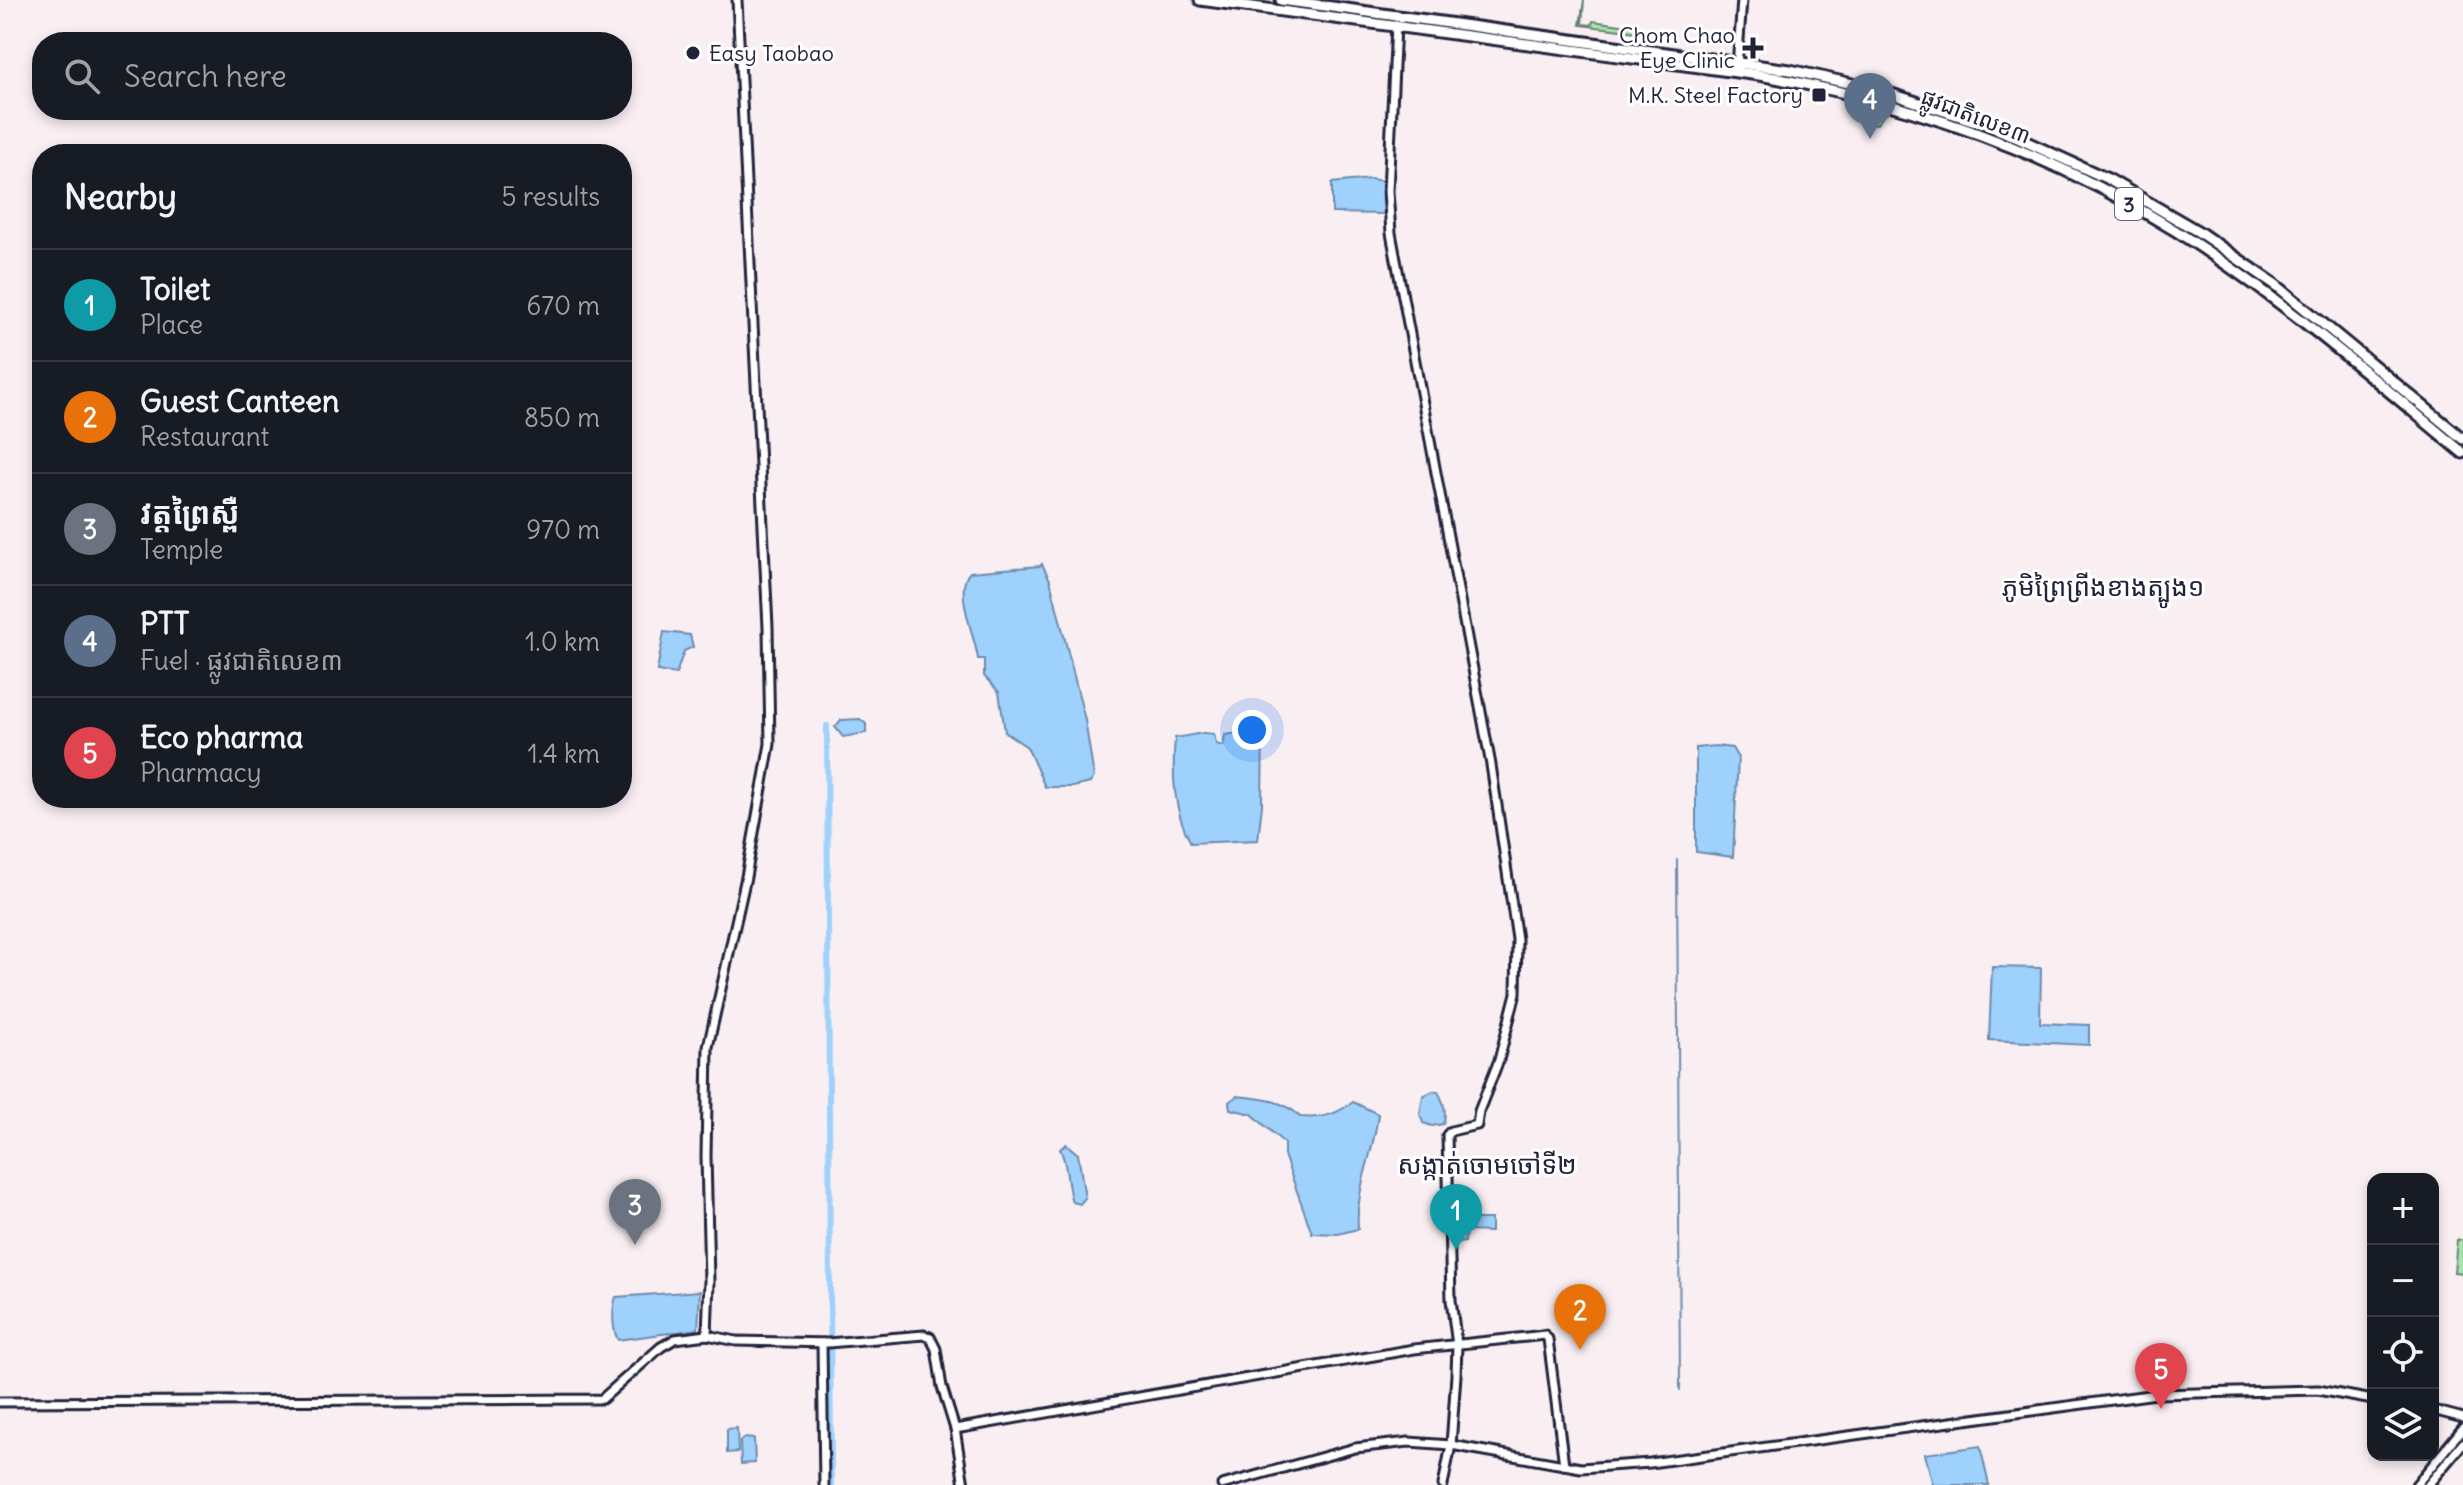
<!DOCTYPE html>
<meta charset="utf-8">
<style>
body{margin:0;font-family:Delius,"Noto Sans Khmer",sans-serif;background:#242831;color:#f1f3f6}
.controls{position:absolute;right:24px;bottom:24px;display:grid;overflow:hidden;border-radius:16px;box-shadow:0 4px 12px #0003}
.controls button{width:72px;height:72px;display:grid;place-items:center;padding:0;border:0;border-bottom:2px solid #363941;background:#171b24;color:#f1f3f6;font:40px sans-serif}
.you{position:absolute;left:1252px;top:730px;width:28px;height:28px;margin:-20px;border:6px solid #fff;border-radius:50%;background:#1a73e8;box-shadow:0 0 0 12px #1a73e833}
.badge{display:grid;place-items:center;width:52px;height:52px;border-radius:50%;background:#9495a2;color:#fff;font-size:26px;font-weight:700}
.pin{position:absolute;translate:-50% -66px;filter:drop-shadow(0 2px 4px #0008)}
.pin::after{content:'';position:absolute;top:42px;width:28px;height:24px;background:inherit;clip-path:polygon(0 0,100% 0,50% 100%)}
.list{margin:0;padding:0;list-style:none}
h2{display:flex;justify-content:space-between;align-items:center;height:104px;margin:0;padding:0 32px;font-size:34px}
h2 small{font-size:26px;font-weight:400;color:#9ea1a6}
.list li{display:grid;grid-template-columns:52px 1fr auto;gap:24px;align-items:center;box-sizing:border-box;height:112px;padding:0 32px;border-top:2px solid #363941}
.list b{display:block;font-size:30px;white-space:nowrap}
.list p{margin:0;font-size:26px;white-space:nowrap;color:#9ea1a6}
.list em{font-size:26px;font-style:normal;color:#9ea1a6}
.icon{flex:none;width:44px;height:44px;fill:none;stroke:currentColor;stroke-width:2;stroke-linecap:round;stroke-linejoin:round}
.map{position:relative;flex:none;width:2463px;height:1485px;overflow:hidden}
.search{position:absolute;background:#171b24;box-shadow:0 4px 12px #0003;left:32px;top:32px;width:600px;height:88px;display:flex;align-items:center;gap:20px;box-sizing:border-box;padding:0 28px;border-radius:32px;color:#9ea1a6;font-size:30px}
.panel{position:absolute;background:#171b24;box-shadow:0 4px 12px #0003;left:32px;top:144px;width:600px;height:664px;border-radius:32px}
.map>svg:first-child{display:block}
.green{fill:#a9e5ab;stroke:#668473;stroke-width:2}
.water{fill:#9ed1fb;stroke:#6c8bae;stroke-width:2}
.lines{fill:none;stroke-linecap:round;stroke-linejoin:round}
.stream{stroke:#6c8bae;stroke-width:2}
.canal{stroke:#9ed1fb;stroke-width:6}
.secondary-casing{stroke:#22223b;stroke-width:13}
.primary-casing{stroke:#22223b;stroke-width:13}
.highway-casing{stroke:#22223b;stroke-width:15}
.secondary{stroke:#fff;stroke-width:7}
.primary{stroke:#fff;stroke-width:7}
.highway{stroke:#fff;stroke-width:9}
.poi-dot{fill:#22223b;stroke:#fff;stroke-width:3}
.labels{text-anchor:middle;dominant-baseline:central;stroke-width:6;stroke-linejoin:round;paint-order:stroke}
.shield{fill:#fff;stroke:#646476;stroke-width:2}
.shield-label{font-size:20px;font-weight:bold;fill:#22223b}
.poi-label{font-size:22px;fill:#22223b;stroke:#fff;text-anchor:end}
.street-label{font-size:22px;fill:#22223b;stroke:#fff}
.quarter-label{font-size:26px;fill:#22223b;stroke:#fff}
</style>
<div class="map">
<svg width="2463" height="1485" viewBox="0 0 2463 1485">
<rect width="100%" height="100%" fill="#f9eef2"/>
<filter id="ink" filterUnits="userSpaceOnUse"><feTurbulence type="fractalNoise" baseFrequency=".0125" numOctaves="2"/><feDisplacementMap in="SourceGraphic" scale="16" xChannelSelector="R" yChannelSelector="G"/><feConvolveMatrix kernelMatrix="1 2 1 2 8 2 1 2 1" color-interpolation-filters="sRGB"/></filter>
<g filter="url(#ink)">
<!-- green -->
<g class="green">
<path d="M1584,0L1582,24L1592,25L1593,21L1635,27L1637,32L1580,25Z"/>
<path d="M1858,103L1887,110H1888L1877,124L1864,123Z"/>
<path d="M2457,1240H2463V1273L2454,1272Z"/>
</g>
<!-- water -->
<g class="water">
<path d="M1370,179L1385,181V214L1332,213V183Z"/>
<path d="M1042,564L1050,580L1085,720L1094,777L1090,783L1073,787H1045L1027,747L1005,732L999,692L984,676V659H978C975,635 953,590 970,572L1040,566Z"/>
<path d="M664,632L690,635L693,647L684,651L676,674L657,671Z"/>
<path d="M860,719L866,724V733L843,737L835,727L841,720Z"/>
<path d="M1263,730L1262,805L1258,840L1191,843C1173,811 1172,774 1175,738L1203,733L1214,734L1216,744L1223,746L1225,735Z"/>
<path d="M1715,746L1732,748L1738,758L1733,857L1696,852V748Z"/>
<path d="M1992,967L2041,968L2040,1023L2089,1025V1045L1989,1040Z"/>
<path d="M1433,1091L1438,1092C1444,1102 1447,1113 1443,1124L1432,1126L1423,1123L1420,1114L1423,1096Z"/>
<path d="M1237,1096C1259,1098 1285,1100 1300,1117C1322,1119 1335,1115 1353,1102L1378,1114C1374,1154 1355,1188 1358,1229L1338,1234L1312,1233L1284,1155V1143L1252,1114L1230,1109L1229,1102Z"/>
<path d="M1066,1144L1078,1154L1085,1198L1080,1204L1072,1202C1066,1184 1068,1164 1060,1149Z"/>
<path d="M1456,1219H1491V1232L1466,1231L1465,1242L1455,1243Z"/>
<path d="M700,1291L698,1329L618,1340C612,1330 612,1308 616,1297Z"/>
<path d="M737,1428L738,1452L727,1453V1429Z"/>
<path d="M744,1438L754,1439L755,1463L741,1464L740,1441Z"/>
<path d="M1980,1446L1989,1485H1933L1925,1454Z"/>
</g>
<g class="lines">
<!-- stream -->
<path class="stream" d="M1677,860L1680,1390"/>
<!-- canal -->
<path class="canal" d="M827,726L831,1485"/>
<!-- secondary casing -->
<g class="secondary-casing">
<g id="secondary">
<path d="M1396,25L1388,191L1391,233L1491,765L1517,939L1516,993L1499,1060L1479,1111L1477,1125L1451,1131L1447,1135L1451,1300L1457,1345L1456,1375L1451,1445L1443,1485"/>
<path d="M1737,66L1742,0"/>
<path d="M707,1335L709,1281L706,1156L708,1047L746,877L770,744L768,627L737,0"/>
<path d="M822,1343L824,1485"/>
<path d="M0,1402L602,1399L661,1347L675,1339L707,1335L736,1341L828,1343L924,1335L930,1337L936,1349L942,1387L955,1429L964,1485"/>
<path d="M2433,1410L2463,1418"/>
<path d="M955,1429L1414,1349L1545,1335L1548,1339L1564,1465"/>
<path d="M1222,1485L1355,1448L1409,1442L1451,1445L1581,1468L1650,1463L2156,1394L2318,1390L2373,1400"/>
</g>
</g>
<!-- primary casing -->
<g class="primary-casing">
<g id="primary">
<path d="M2416,1485L2463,1428"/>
<path d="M2428,1485L2463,1443"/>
</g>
</g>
<!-- highway casing -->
<g class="highway-casing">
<g id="highway">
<path d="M1200,0L1759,75C1906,101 2049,151 2176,231C2278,295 2370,376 2463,453"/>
<path d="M1281,0L1790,70L1879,90L1991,126L2108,179L2199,232L2276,285L2463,439"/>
</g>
</g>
<!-- secondary -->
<use href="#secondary" class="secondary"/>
<!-- primary -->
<use href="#primary" class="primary"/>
<!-- highway -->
<use href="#highway" class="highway"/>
</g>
</g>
<!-- markers -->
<g class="poi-dot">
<path d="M1749 36h8v8h8v8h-8v8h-8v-8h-8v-8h8z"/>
<circle cx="693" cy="53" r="8"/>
<rect x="1811" y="87" width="16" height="16" rx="4"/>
</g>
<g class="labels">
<!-- shield labels -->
<rect class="shield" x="2115" y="188" width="28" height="32" rx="6"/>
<g class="shield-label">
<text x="2129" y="204">3</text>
</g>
<!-- poi labels -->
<g class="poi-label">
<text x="1735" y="35">Chom Chao<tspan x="1735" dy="25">Eye Clinic</tspan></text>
<text x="709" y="53" text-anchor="start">Easy Taobao</text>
<text x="1803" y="95">M.K. Steel Factory</text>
</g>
<!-- street labels -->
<g class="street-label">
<text transform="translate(1976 116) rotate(21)">ផ្លូវជាតិលេខ៣</text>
</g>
<!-- quarter labels -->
<g class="quarter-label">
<text x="2103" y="586">ភូមិព្រៃព្រីងខាងត្បូង១</text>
<text x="1487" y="1164">សង្កាត់ចោមចៅទី២</text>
</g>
</g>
</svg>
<div class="controls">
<button>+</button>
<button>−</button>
<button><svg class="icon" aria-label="locate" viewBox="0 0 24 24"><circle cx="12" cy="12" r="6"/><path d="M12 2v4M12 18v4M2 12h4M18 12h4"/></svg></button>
<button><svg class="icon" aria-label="layers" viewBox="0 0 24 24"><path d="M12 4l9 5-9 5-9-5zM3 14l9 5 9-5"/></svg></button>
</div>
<div class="you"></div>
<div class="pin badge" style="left:1456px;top:1250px;background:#0f9aa8">1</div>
<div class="pin badge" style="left:1580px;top:1350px;background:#e8710a">2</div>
<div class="pin badge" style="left:635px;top:1245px;background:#6b7280">3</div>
<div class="pin badge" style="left:1870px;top:139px;background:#5c6f8a">4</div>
<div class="pin badge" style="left:2161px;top:1409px;background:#e0444e">5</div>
<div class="search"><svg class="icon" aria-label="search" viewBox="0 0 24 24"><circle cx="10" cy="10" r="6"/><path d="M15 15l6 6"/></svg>Search here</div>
<section class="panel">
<h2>Nearby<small>5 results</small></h2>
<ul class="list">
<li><span class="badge" style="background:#0f9aa8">1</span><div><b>Toilet</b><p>Place</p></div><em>670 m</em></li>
<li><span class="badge" style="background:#e8710a">2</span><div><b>Guest Canteen</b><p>Restaurant</p></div><em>850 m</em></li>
<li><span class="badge" style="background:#6b7280">3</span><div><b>វត្តព្រៃស្ពឺ</b><p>Temple</p></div><em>970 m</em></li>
<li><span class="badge" style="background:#5c6f8a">4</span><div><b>PTT</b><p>Fuel · ផ្លូវជាតិលេខ៣</p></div><em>1.0 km</em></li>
<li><span class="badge" style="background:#e0444e">5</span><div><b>Eco pharma</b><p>Pharmacy</p></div><em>1.4 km</em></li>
</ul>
</section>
</div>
